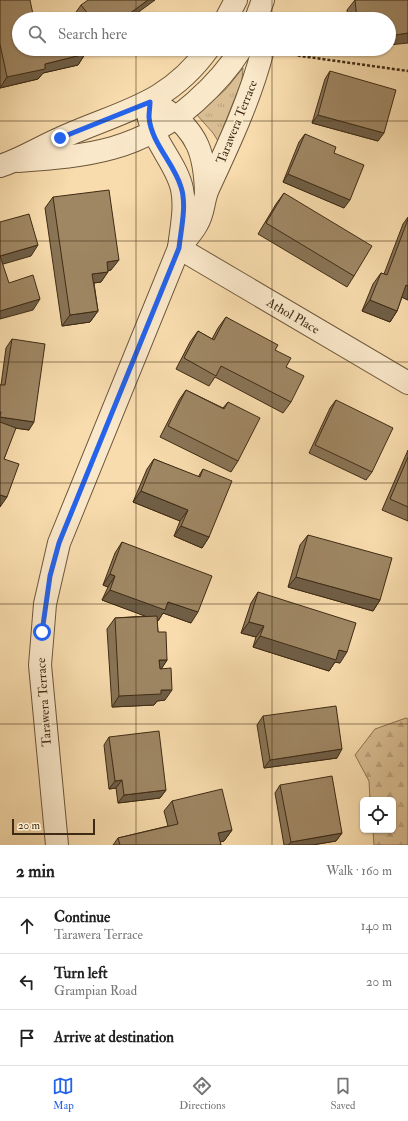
<!DOCTYPE html>
<meta charset="utf-8">
<style>
body{margin:0;font-family:"IM FELL Double Pica",serif;background:#f2f2f2;color:#222}
.controls{position:absolute;right:12px;bottom:12px;display:grid;overflow:hidden;border-radius:6px;box-shadow:0 1px 3px #0004}
.controls button{width:36px;height:36px;display:grid;place-items:center;padding:0;border:0;border-bottom:1px solid #e0e0e0;background:#fff;color:#222;font:20px sans-serif}
.scale{position:absolute;left:12px;bottom:10px;width:83px;box-sizing:border-box;padding-left:4px;border:2px solid #3f2b14;border-top:0;font-size:11px;line-height:14px;white-space:nowrap;color:#3f2b14;-webkit-text-stroke:3px #fae8ca;paint-order:stroke}
.stop{position:absolute;width:12px;height:12px;margin:-9px;border:3px solid #2563eb;border-radius:50%;background:#fff}
.stop.end{background:#2563eb;border-color:#fff;box-shadow:0 1px 4px #0008}
.list{margin:0;padding:0;list-style:none}
h2{display:flex;justify-content:space-between;align-items:center;height:52px;margin:0;padding:0 16px;font-size:17px}
h2 small{font-size:13px;font-weight:400;color:#767676}
.list li{display:grid;grid-template-columns:26px 1fr auto;gap:12px;align-items:center;box-sizing:border-box;height:56px;padding:0 16px;border-top:1px solid #e0e0e0}
.list b{display:block;font-size:15px;white-space:nowrap}
.list p{margin:0;font-size:13px;white-space:nowrap;color:#767676}
.list em{font-size:13px;font-style:normal;color:#767676}
.icon{flex:none;width:22px;height:22px;fill:none;stroke:currentColor;stroke-width:2;stroke-linecap:round;stroke-linejoin:round}
.map{position:relative;flex:none;width:408px;height:845px;overflow:hidden}
.search{position:absolute;background:#fff;box-shadow:0 1px 3px #0004;left:12px;right:12px;top:12px;height:44px;display:flex;align-items:center;gap:10px;box-sizing:border-box;padding:0 14px;border-radius:22px;color:#767676;font-size:15px}
.sheet{height:220px;background:#fff}
nav{display:flex;justify-content:space-around;align-items:center;box-sizing:border-box;height:56px;border-top:1px solid #e0e0e0;background:#fff;font-size:11px;color:#767676}
nav a{display:grid;justify-items:center;gap:2px}
nav .on{color:#2563eb}
.map>svg:first-child{display:block}
.grass{fill:url(#grass-tufts);stroke:#8c7454}
.forest{fill:url(#forest-firs);stroke:#8c7454}
.lines{fill:none;stroke-linecap:round;stroke-linejoin:round}
.minor-casing{stroke:#6d573a;stroke-width:24}
.path{stroke:#3f2b14;stroke-width:2.5;stroke-dasharray:3 2;stroke-linecap:butt}
.minor{stroke:#fae8ca;stroke-width:22}
.wall{fill:#897456;stroke:#3f2b14}
.shaded-wall{fill:#6f5e46;stroke:#3f2b14}
.building{fill:#9f8764;stroke:#3f2b14}
.route{stroke:#2563eb;stroke-width:5}
.grid{fill:none;stroke:#3f2b14;stroke-width:1;stroke-opacity:0.55}
.labels{text-anchor:middle;dominant-baseline:central;stroke-width:3.5;stroke-linejoin:round;paint-order:stroke}
.street-label{font-size:13px;fill:#3f2b14;stroke:#fae8ca}
</style>
<div class="map">
<svg width="408" height="845" viewBox="0 0 408 845">
<defs>
<pattern id="grass-tufts" width="24" height="20" patternUnits="userSpaceOnUse"><rect width="24" height="20" fill="#d9be93"/><path d="M3 7l-1-3M5 7V3M7 7l1-3M15 17l-1-3M17 17v-4M19 17l1-3" fill="none" stroke="#bba37e"/></pattern>
<pattern id="forest-firs" width="22" height="20" patternUnits="userSpaceOnUse"><rect width="22" height="20" fill="#d9be93"/><path d="M5 1l3.5 6h-7zM16 11l3.5 6h-7z" fill="#bba37e"/></pattern>
</defs>
<rect width="100%" height="100%" fill="#f8dcad"/>
<filter id="stains"><feTurbulence type="fractalNoise" baseFrequency=".005" numOctaves="4"/><feColorMatrix values="0 0 0 0 .2 0 0 0 0 .09 0 0 0 0 .02 0 0 0 .5 -.17"/></filter>
<radialGradient id="worn" r=".72"><stop offset=".6" stop-color="#630" stop-opacity="0"/><stop offset="1" stop-color="#630" stop-opacity=".3"/></radialGradient>
<!-- grass -->
<path class="grass" d="M243,68L242,80L218,141L213,133L197,115L226,89Z"/>
<!-- forest -->
<path class="forest" d="M406,718L408,719V845H374L373,830H393V800H370L369,781L355,755L375,729Z"/>
<g class="lines">
<!-- minor casing -->
<g class="minor-casing">
<g id="minor">
<path d="M226,19L236,0"/>
<path d="M256,19L263,0"/>
<path d="M166,110C198,132 205,155 206,193"/>
<path d="M149,119C156,145 177,165 182,189C186,208 181,229 179,248"/>
<path d="M18,161C89,156 140,151 195,102C213,86 228,70 241,49"/>
<path d="M0,166C22,159 40,147 61,138C120,111 167,106 208,49"/>
<path d="M179,248L408,383"/>
<path d="M57,845L40,665L45,604L59,543L179,248C185,240 193,232 197,224C204,213 203,200 208,189C229,144 251,97 263,49"/>
</g>
</g>
<!-- path -->
<path class="path" d="M288,53L301,56L408,71"/>
<!-- minor -->
<use href="#minor" class="minor"/>
</g>
<!-- wall -->
<g class="wall">
<path d="M0,0L19,49L85,54L78,65L43,73L38,79L0,88Z"/>
<path d="M355,0L389,19H348L347,10Z"/>
<path d="M81,5L129,19H77L74,15Z"/>
<path d="M330,71L378,141L312,123L325,79Z"/>
<path d="M305,134L334,153L344,208L283,182L299,142Z"/>
<path d="M284,193L354,276L347,287L258,234L276,204Z"/>
<path d="M53,197L111,270L108,271L101,282L94,283L98,311L90,322L62,326L45,208Z"/>
<path d="M408,217V300L402,297L397,311L390,322L362,311L373,284L381,273L384,274L403,224Z"/>
<path d="M226,317L275,350L286,367L291,402L283,413L215,377L209,386L176,369L190,342L198,331L212,339L218,328Z"/>
<path d="M12,339L29,430L15,428L4,459L0,507V385H1L6,348Z"/>
<path d="M186,390L223,408L228,402L238,461L231,472L160,437L179,400Z"/>
<path d="M336,400L372,472L366,480L309,453L330,408Z"/>
<path d="M408,450V521L382,510Z"/>
<path d="M154,459L198,477L203,469L209,537L202,548L174,536L180,521L133,502L147,469Z"/>
<path d="M308,535L380,600L373,611L288,587L300,545Z"/>
<path d="M122,542L191,623L163,613L158,621H157L158,632L167,660L161,669L165,700L157,701L154,705L112,707L107,629L115,618L146,616L102,600L108,587L103,585L115,553Z"/>
<path d="M258,592L340,663L335,662L329,671L253,647L256,637L241,633L251,603Z"/>
<path d="M263,716L337,758L264,768L257,725Z"/>
<path d="M109,737L166,790L160,798L118,803L116,788L109,789L104,745Z"/>
<path d="M280,785L342,833L336,841L312,845H284L275,793Z"/>
<path d="M172,801L232,830L224,841L220,842L221,845H113L118,838L168,826L164,811Z"/>
</g>
<!-- shaded-wall -->
<g class="shaded-wall">
<path d="M148,0H155L129,19H122Z"/>
<path d="M408,33V43L389,45V36Z"/>
<path d="M85,54L78,65L43,73L38,79L0,88L7,77L45,64Z"/>
<path d="M318,115L384,133L378,141L312,123Z"/>
<path d="M288,174L350,200L344,208L283,182Z"/>
<path d="M38,245L31,256L0,265V256Z"/>
<path d="M119,260L111,270L100,272L107,262Z"/>
<path d="M108,272L101,282L85,284L92,274Z"/>
<path d="M406,285L408,286V300L399,296Z"/>
<path d="M40,299L33,310L0,319V311Z"/>
<path d="M370,300L397,311L390,322L362,311Z"/>
<path d="M98,311L90,322L62,326L70,315Z"/>
<path d="M0,417L34,422L29,430L0,426Z"/>
<path d="M141,491L188,510L180,521L133,502Z"/>
<path d="M0,495L7,497L0,507Z"/>
<path d="M181,526L209,537L202,548L174,536Z"/>
<path d="M110,574L115,576L108,587L103,585Z"/>
<path d="M296,577L380,600L373,611L288,587Z"/>
<path d="M110,590L168,602L198,612L191,623L163,613L158,621L102,600Z"/>
<path d="M249,622L264,626L256,637L241,633Z"/>
<path d="M260,636L339,650L347,652L340,663L335,662L329,671L253,647Z"/>
<path d="M159,660H167L160,671Z"/>
<path d="M161,690H172L165,700L157,701L154,705L112,707L119,696Z"/>
<path d="M342,749L337,758L264,768L270,760Z"/>
<path d="M122,780L116,788L109,789L115,781Z"/>
<path d="M166,790L160,798L118,803L124,795Z"/>
<path d="M232,830L224,841L211,844L218,833Z"/>
<path d="M342,833L336,841L312,845H288L291,842Z"/>
</g>
<!-- building -->
<g class="building">
<path d="M0,0H30L34,19H19V49H84L85,54L45,64V69L7,77L0,44Z"/>
<path d="M88,0H148L122,19H92L81,5Z"/>
<path d="M355,0H408V33L389,36V19H357Z"/>
<path d="M330,71L396,90L384,133L318,115Z"/>
<path d="M305,134L336,147L334,153L364,165L350,200L288,174Z"/>
<path d="M109,190L119,260L107,262L108,272L92,274L98,311L70,315L53,197Z"/>
<path d="M284,193L372,246L354,276L266,223Z"/>
<path d="M29,214L38,245L0,256L9,283L33,275L40,299L0,311V222Z"/>
<path d="M408,219V286L406,285L397,311L370,300L381,273L387,275Z"/>
<path d="M226,317L278,345L275,350L291,358L286,367L304,376L291,402L221,366L216,376L184,358L198,331L214,340Z"/>
<path d="M12,339L45,344L34,422L0,417L1,412H0V385H5Z"/>
<path d="M186,390L224,409L228,402L260,418L238,461L168,426Z"/>
<path d="M336,400L393,428L372,472L315,445Z"/>
<path d="M0,422L16,428L4,459L19,464L7,497L0,495Z"/>
<path d="M408,457V507L390,499Z"/>
<path d="M154,459L200,477L203,469L232,481L209,537L181,526L188,510L141,491Z"/>
<path d="M308,535L392,558L380,600L296,577Z"/>
<path d="M122,542L212,576L198,612L168,602L165,610L110,590L115,576L110,574Z"/>
<path d="M258,592L356,623L347,652L339,650L336,660L260,636L264,626L249,622Z"/>
<path d="M157,616L158,632H166L167,660H159L160,669L171,668L172,690H161V694L119,696L115,618Z"/>
<path d="M336,706L342,749L270,760L263,716Z"/>
<path d="M159,731L166,790L124,795L122,780L115,781L109,737Z"/>
<path d="M332,776L342,833L291,842L280,785Z"/>
<path d="M222,789L232,830L218,833L221,845H120L118,838L178,824L172,801Z"/>
</g>
<g class="lines">
<!-- route -->
<path class="route" d="M42,632L50,576L59,543L179,248C181,229 187,205 181,187C174,163 151,143 149,117C149,112 150,107 150,102L60,138"/>
</g>
<!-- grid -->
<path class="grid" d="M136,0V19M272,0V19M136,49V845M272,49V845M0,121H408M0,241H408M0,362H408M0,483H408M0,604H408M0,724H408"/>
<g class="labels">
<!-- street labels -->
<g class="street-label">
<text transform="translate(237 122) rotate(-68)">Tarawera Terrace</text>
<text transform="translate(293 316) rotate(30)">Athol Place</text>
<text transform="translate(44 702) rotate(-94)">Tarawera Terrace</text>
</g>
</g>
<rect width="100%" height="100%" filter="url(#stains)"/>
<rect width="100%" height="100%" fill="url(#worn)"/>
</svg>
<div class="controls">
<button><svg class="icon" aria-label="locate" viewBox="0 0 24 24"><circle cx="12" cy="12" r="6"/><path d="M12 2v4M12 18v4M2 12h4M18 12h4"/></svg></button>
</div>
<div class="scale">20 m</div>
<div class="stop" style="left:42px;top:632px"></div>
<div class="stop end" style="left:60px;top:138px"></div>
<div class="search"><svg class="icon" aria-label="search" viewBox="0 0 24 24"><circle cx="10" cy="10" r="6"/><path d="M15 15l6 6"/></svg>Search here</div>
</div>
<section class="sheet">
<h2>2 min<small>Walk · 160 m</small></h2>
<ul class="list">
<li><svg class="icon" aria-label="ahead" viewBox="0 0 24 24"><path d="M12 20V5M6 11l6-6 6 6"/></svg><div><b>Continue</b><p>Tarawera Terrace</p></div><em>140 m</em></li>
<li><svg class="icon" aria-label="left" viewBox="0 0 24 24"><path d="M17 20v-9H6M10 6l-5 5 5 5"/></svg><div><b>Turn left</b><p>Grampian Road</p></div><em>20 m</em></li>
<li><svg class="icon" aria-label="arrive" viewBox="0 0 24 24"><path d="M6 21V4h12l-3 4 3 4H6"/></svg><div><b>Arrive at destination</b></div></li>
</ul>
</section>
<nav>
<a class="on"><svg class="icon" aria-label="map" viewBox="0 0 24 24"><path d="M3 6l6-2 6 2 6-2v14l-6 2-6-2-6 2zM9 4v14M15 6v14"/></svg>Map</a>
<a><svg class="icon" aria-label="directions" viewBox="0 0 24 24"><path d="M12 3l9 9-9 9-9-9zM9 14v-3h6M13 9l2 2-2 2"/></svg>Directions</a>
<a><svg class="icon" aria-label="saved" viewBox="0 0 24 24"><path d="M7 4h10v16l-5-4-5 4z"/></svg>Saved</a>
</nav>
